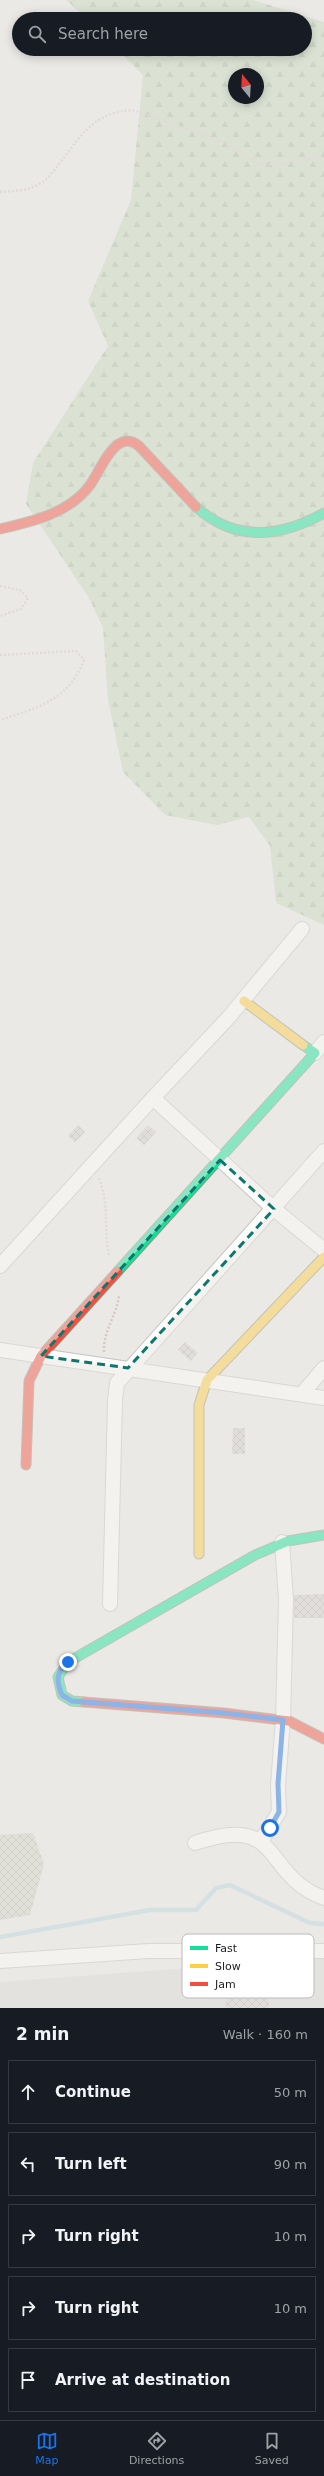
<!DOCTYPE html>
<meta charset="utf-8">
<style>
body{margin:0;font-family:"DejaVu Sans",sans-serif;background:#242831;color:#f1f3f6}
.compass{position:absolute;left:228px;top:68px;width:36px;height:36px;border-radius:50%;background:#171b24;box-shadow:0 2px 10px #0003;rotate:342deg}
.stop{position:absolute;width:12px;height:12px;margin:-9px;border:3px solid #1a73e8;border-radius:50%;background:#fff}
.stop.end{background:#1a73e8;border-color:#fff;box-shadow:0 1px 4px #0008}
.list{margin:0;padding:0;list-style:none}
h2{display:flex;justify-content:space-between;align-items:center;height:52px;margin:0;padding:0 16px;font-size:17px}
h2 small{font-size:13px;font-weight:400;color:#9ea1a6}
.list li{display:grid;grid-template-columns:26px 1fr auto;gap:12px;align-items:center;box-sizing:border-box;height:64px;margin:0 8px 8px;padding:0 8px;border:1px solid #363941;border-radius:0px}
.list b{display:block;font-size:15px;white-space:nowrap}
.list em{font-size:13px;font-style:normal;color:#9ea1a6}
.icon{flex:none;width:22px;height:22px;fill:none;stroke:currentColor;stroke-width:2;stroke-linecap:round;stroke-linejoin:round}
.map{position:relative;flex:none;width:324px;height:2008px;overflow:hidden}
.search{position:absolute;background:#171b24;box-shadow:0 2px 10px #0003;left:12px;right:12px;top:12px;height:44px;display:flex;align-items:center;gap:10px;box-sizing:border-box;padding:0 14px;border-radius:22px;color:#9ea1a6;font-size:15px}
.sheet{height:412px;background:#171b24}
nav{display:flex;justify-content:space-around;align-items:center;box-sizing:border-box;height:56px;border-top:1px solid #363941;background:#171b24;font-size:11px;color:#9ea1a6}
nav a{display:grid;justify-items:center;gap:2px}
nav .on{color:#1a73e8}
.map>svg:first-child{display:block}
.residential{fill:#dad9d7}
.construction{fill:url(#construction-cross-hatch)}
.forest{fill:url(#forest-firs);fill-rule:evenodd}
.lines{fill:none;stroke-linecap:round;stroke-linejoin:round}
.stream{stroke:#bad6de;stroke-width:4.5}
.building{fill:url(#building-cross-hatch)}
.street-casing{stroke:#c4c3c2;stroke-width:16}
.fast-casing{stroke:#92947f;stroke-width:11}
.slow-casing{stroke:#92947f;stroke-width:11}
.jam-casing{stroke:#92947f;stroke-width:11}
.path{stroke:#d5c8c6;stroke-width:2.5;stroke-dasharray:2 2;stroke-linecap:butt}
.street{stroke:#fcfcfb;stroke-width:14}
.fast{stroke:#16e098;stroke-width:9}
.slow{stroke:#ffcf43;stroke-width:9}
.jam{stroke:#f24e42;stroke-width:9}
.route{stroke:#1a73e8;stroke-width:5}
.marked{fill:none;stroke:#0f766e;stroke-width:3;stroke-dasharray:8 5;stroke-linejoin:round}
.key{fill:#fff;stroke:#bbb;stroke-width:1}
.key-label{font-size:11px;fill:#1d1d1d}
</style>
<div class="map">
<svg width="324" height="2008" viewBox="0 0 324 2008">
<defs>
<pattern id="construction-cross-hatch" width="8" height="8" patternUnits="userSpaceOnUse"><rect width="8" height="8" fill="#d4d4c8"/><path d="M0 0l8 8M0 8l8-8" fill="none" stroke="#b6b6ab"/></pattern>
<pattern id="forest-firs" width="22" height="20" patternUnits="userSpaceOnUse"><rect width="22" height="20" fill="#c7d9bc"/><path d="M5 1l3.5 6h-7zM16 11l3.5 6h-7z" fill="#aabaa1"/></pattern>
<pattern id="building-cross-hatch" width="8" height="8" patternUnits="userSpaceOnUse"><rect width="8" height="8" fill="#d2cfcd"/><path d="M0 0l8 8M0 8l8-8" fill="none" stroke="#b4b1b0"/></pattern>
</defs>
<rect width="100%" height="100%" fill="#ebe9e6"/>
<!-- residential -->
<path class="residential" d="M324,1958V2008H0V1982Z"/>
<!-- construction -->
<path class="construction" d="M33,1833L44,1864L30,1915L0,1920V1835Z"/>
<!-- forest -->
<path class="forest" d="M66,0H253L324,22V925L276,903L270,846L249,817L217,825L165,815L123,772L108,700L103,628L89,598L26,504L33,463L108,346L88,301L131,200L143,75L117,49H305V19H87ZM234,74H258V98H234Z"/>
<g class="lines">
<!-- stream -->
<path class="stream" d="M0,1937L150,1910H196L216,1888L230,1885L310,1923L324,1924"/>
</g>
<!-- building -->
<g class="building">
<path d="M78,1125L85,1132L75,1142L68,1136Z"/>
<path d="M148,1125L156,1132L144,1145L136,1138Z"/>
<path d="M185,1342L198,1353L191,1361L178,1350Z"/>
<path d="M233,1428H245V1454H232Z"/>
<path d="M324,1594V1618H294V1595Z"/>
<path d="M268,1995L269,2008H226L225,1996Z"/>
</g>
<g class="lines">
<!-- street casing -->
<g class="street-casing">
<g id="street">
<path d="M302,929L229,1017L153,1098L274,1209L324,1250"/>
<path d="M315,1053L324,1042"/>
<path d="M0,1266L153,1098"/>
<path d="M0,1350L324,1398"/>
<path d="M302,1394L324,1368"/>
<path d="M110,1604L115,1400L117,1383L324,1151"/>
<path d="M261,1841L279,1812L278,1785L283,1720L286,1599L282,1542"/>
<path d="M195,1843C284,1812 261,1875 324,1898"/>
<path d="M0,1961L149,1951H324"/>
</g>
</g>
<!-- fast casing -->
<g class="fast-casing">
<g id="fast">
<path d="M196,507C236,543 281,537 324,513"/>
<path d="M118,1271L315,1053L303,1045"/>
<path d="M84,1702L72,1701L62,1695L58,1677L68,1662L255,1555L288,1541L324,1535"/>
</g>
</g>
<!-- slow casing -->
<g class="slow-casing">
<g id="slow">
<path d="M244,1001L303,1045"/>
<path d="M199,1554V1405L207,1380L324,1257"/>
</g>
</g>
<!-- jam casing -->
<g class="jam-casing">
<g id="jam">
<path d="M0,529C31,522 70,513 90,485C99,472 105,455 117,445C125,439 132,440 139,446L196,507"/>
<path d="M26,1465L29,1381L41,1356L118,1271"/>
<path d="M84,1702L224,1713L289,1721L324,1739"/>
</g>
</g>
<!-- path -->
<g class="path">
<path d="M0,192C14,191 29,191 41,183C49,178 54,170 60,163C81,135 94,112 133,110L223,142L260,164L277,165L313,157L324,159"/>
<path d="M0,586L20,590L28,598L21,609L0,616"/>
<path d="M0,655L76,651L84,660C68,701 39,707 0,720"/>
<path d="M99,1178C110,1208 103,1226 109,1255"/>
<path d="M104,1352C103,1330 117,1315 119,1296"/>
</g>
<!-- street -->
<use href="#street" class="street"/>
<!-- fast -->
<use href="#fast" class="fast"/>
<!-- slow -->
<use href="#slow" class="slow"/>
<!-- jam -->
<use href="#jam" class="jam"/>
</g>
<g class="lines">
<!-- route -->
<path class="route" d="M68,1662C56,1672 56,1681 62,1695L72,1701L224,1713L283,1720L278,1784L279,1812L270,1828"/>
</g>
<!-- marked area -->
<path d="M0 0H324V2008H0ZM220,1160L274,1209L128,1368L41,1356Z" fill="#ebe9e6" fill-opacity=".55" fill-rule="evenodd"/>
<path class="marked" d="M220,1160L274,1209L128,1368L41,1356Z"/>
<!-- legend -->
<rect x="182" y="1934" width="132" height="64" rx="6" class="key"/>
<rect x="190" y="1946" width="18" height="4" fill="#16e098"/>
<rect x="190" y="1964" width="18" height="4" fill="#ffcf43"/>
<rect x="190" y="1982" width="18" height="4" fill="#f24e42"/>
<g class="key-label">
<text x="215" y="1952">Fast</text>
<text x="215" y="1970">Slow</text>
<text x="215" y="1988">Jam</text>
</g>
</svg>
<svg class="compass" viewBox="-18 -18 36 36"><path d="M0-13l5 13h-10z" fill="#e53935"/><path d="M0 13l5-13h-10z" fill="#9ea1a6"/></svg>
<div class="stop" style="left:270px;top:1828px"></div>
<div class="stop end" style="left:68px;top:1662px"></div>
<div class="search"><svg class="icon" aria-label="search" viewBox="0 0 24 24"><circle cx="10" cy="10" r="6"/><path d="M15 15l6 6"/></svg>Search here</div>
</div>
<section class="sheet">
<h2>2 min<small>Walk · 160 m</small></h2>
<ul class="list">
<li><svg class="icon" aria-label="ahead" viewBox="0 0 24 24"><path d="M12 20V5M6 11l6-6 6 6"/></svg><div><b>Continue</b></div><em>50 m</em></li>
<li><svg class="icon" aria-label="left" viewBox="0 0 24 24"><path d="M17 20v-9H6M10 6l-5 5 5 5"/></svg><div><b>Turn left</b></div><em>90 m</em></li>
<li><svg class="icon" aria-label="right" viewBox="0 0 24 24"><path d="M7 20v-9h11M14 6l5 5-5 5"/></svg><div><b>Turn right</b></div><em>10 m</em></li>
<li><svg class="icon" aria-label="right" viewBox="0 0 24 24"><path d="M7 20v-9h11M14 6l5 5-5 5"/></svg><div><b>Turn right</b></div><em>10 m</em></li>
<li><svg class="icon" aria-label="arrive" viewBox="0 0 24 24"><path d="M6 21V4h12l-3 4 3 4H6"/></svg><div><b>Arrive at destination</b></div></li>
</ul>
</section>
<nav>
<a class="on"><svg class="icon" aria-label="map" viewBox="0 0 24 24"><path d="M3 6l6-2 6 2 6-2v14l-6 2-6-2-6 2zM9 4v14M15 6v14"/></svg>Map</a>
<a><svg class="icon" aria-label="directions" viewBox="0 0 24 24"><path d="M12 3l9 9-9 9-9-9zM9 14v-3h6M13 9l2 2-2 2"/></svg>Directions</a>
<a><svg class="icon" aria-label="saved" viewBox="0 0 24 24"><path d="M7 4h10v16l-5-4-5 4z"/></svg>Saved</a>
</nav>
